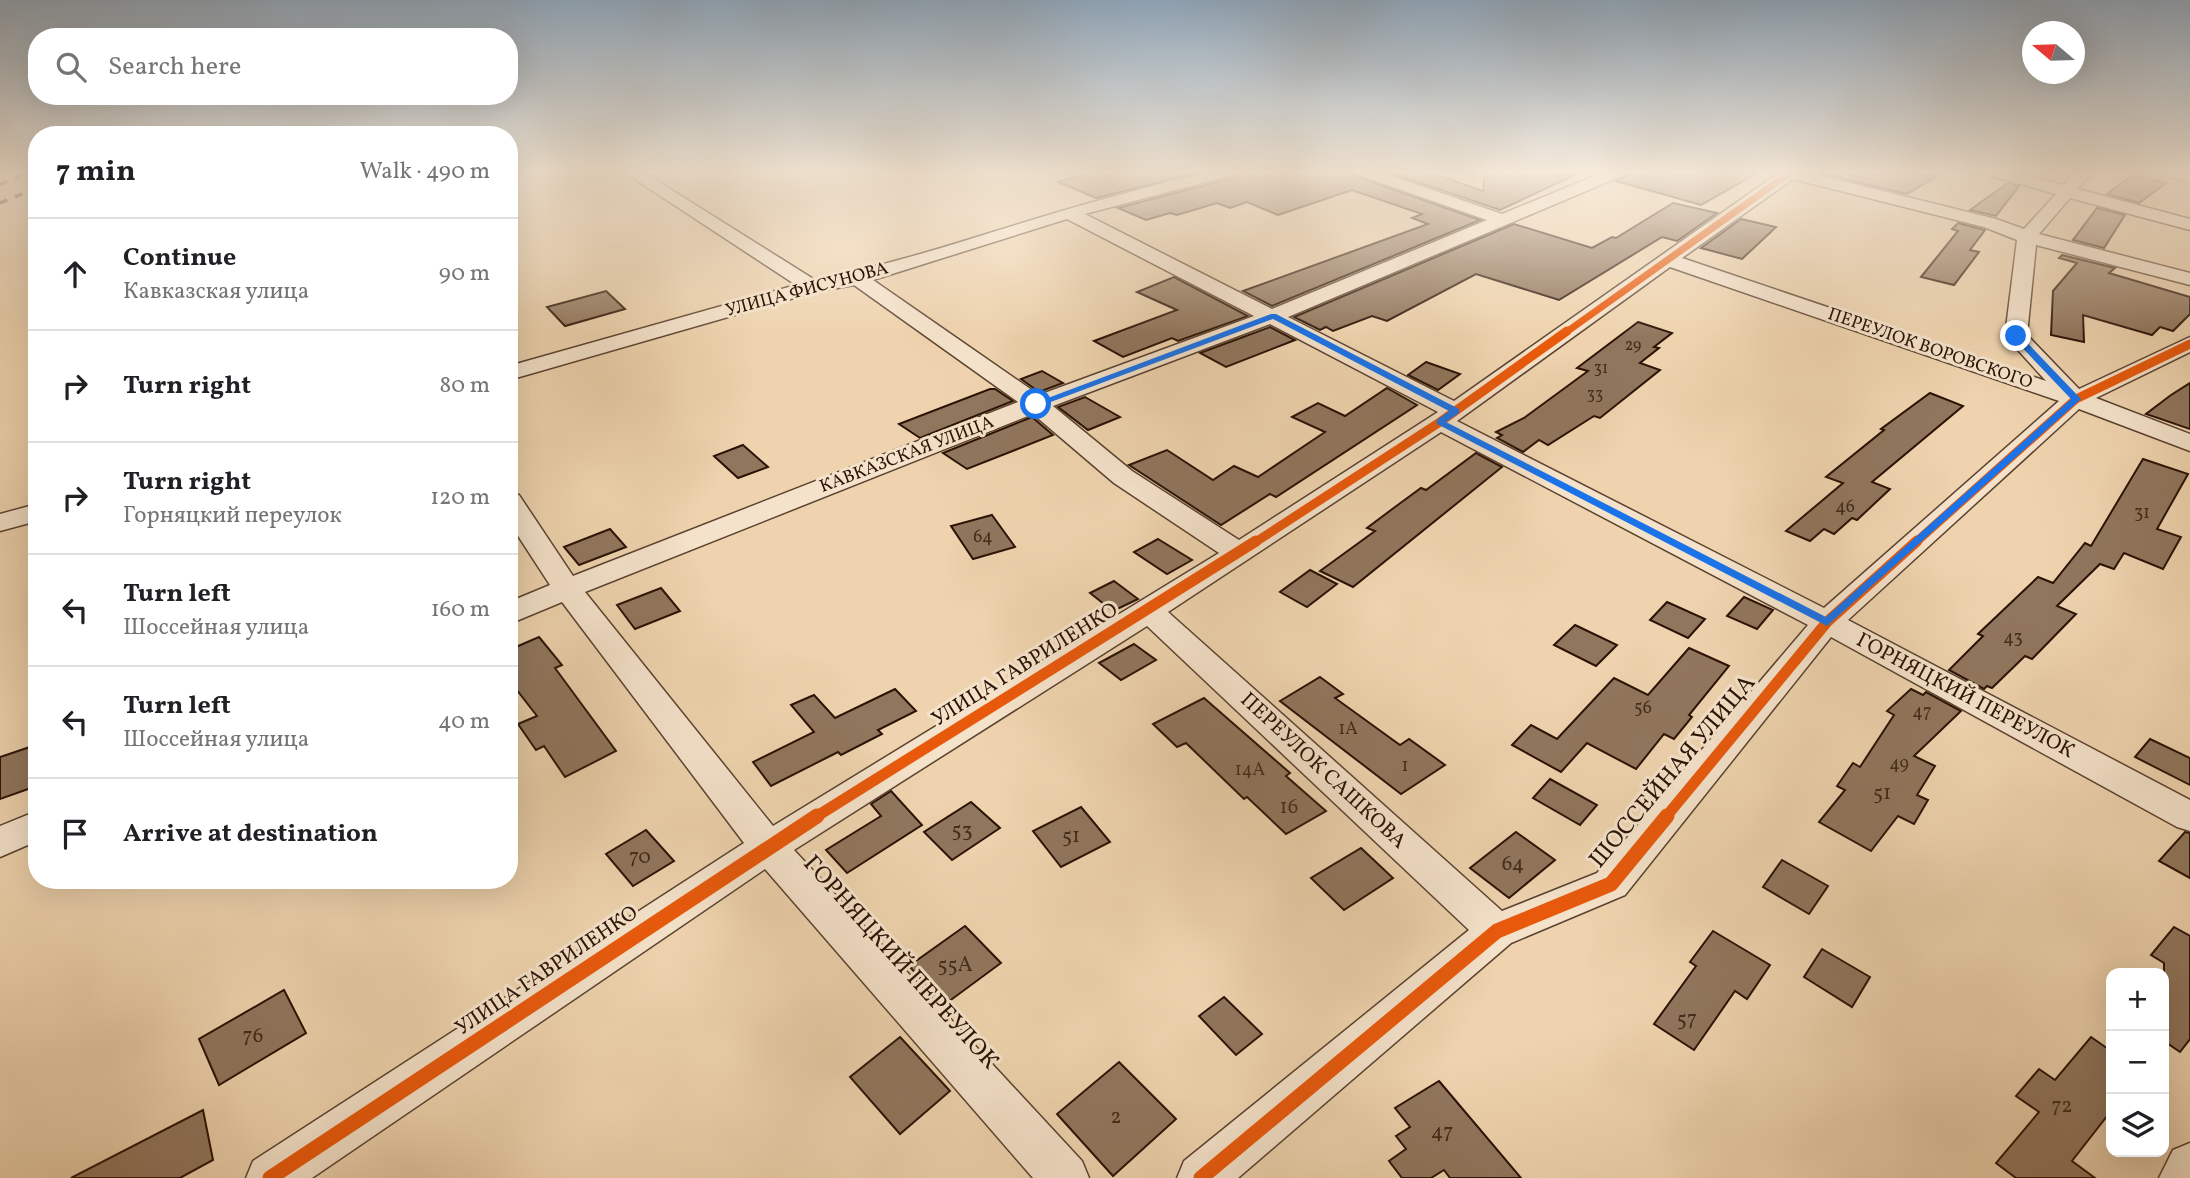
<!DOCTYPE html>
<meta charset="utf-8">
<style>
body{margin:0;font-family:Vollkorn,serif;background:#f2f2f2;color:#202124}
.controls{position:absolute;right:21px;bottom:21px;display:grid;overflow:hidden;border-radius:14px;box-shadow:0 7px 28px #0002}
.controls button{width:63px;height:63px;display:grid;place-items:center;padding:0;border:0;border-bottom:2px solid #e0e0e0;background:#fff;color:#202124;font:35px sans-serif}
.compass{position:absolute;left:2022px;top:21px;width:63px;height:63px;border-radius:50%;background:#fff;box-shadow:0 7px 28px #0002;rotate:289deg}
.stop{position:absolute;width:21px;height:21px;margin:-16px;border:5px solid #1a73e8;border-radius:50%;background:#fff}
.stop.end{background:#1a73e8;border-color:#fff;box-shadow:0 2px 7px #0008}
.list{margin:0;padding:0;list-style:none}
h2{display:flex;justify-content:space-between;align-items:center;height:91px;margin:0;padding:0 28px;font-size:30px}
h2 small{font-size:23px;font-weight:400;color:#757577}
.list li{display:grid;grid-template-columns:46px 1fr auto;gap:21px;align-items:center;box-sizing:border-box;height:112px;padding:0 28px;border-top:2px solid #e0e0e0}
.list b{display:block;font-size:26px;white-space:nowrap}
.list p{margin:0;font-size:23px;white-space:nowrap;color:#757577}
.list em{font-size:23px;font-style:normal;color:#757577}
.icon{flex:none;width:38px;height:38px;fill:none;stroke:currentColor;stroke-width:2;stroke-linecap:round;stroke-linejoin:round}
.map{position:relative;flex:none;width:2190px;height:1178px;overflow:hidden}
.search{position:absolute;background:#fff;box-shadow:0 7px 28px #0002;left:28px;top:28px;width:490px;height:77px;display:flex;align-items:center;gap:18px;box-sizing:border-box;padding:0 24px;border-radius:28px;color:#757577;font-size:26px}
.panel{position:absolute;background:#fff;box-shadow:0 7px 28px #0002;left:28px;top:126px;width:490px;height:763px;border-radius:28px}
.map>svg:first-child{display:block}
.building{fill:#90765d;stroke:#2a1205;stroke-width:2}
.lines{fill:none;stroke-linecap:round;stroke-linejoin:round}
.minor-casing{stroke:#5b422f;stroke-width:3}
.minor{fill:#f4e2ca;fill-rule:evenodd}
.rail{stroke:#2a1205;stroke-width:3.5;stroke-dasharray:8 8;stroke-linecap:butt}
.cycleway-far3-casing{stroke:#f4e2ca;stroke-width:10}
.cycleway-far2-casing{stroke:#f4e2ca;stroke-width:12}
.cycleway-far1-casing{stroke:#f4e2ca;stroke-width:16}
.cycleway-casing{stroke:#f4e2ca;stroke-width:19}
.cycleway-far3{stroke:#e8590c;stroke-width:7}
.cycleway-far2{stroke:#e8590c;stroke-width:9}
.cycleway-far1{stroke:#e8590c;stroke-width:11}
.cycleway{stroke:#e8590c;stroke-width:15}
.route{fill:#1a73e8}
.labels{text-anchor:middle;dominant-baseline:central;stroke-width:6;stroke-linejoin:round;paint-order:stroke}
.far-number-label{font-size:16px;fill:#442b1b}
.far-street-label{font-size:18px;fill:#2a1205;stroke:#f4e2ca}
.number-label{font-size:18px;fill:#442b1b}
.street-label{font-size:21px;fill:#2a1205;stroke:#f4e2ca}
.near-number-label{font-size:21px;fill:#442b1b}
.near-street-label{font-size:24px;fill:#2a1205;stroke:#f4e2ca}
</style>
<div class="map">
<svg width="2190" height="1178" viewBox="0 0 2190 1178">
<rect width="100%" height="100%" fill="#eed3ae"/>
<filter id="stains"><feTurbulence type="fractalNoise" baseFrequency=".00286" numOctaves="4"/><feColorMatrix values="0 0 0 0 .2 0 0 0 0 .09 0 0 0 0 .02 0 0 0 .5 -.17"/></filter>
<radialGradient id="worn" r=".72"><stop offset=".6" stop-color="#630" stop-opacity="0"/><stop offset="1" stop-color="#630" stop-opacity=".3"/></radialGradient>
<!-- building -->
<g class="building">
<path d="M1094,172H1202L1096,198L1058,182Z"/>
<path d="M1237,172H1353L1357,177L1480,220L1272,306L1243,291L1428,224L1412,218L1422,214L1352,190L1278,215L1247,202L1230,208L1217,203L1177,215L1170,213L1146,220L1118,208L1233,178Z"/>
<path d="M1388,172H1428L1483,191L1485,172H1581L1500,210Z"/>
<path d="M1629,172H1759L1701,205L1616,181L1625,177Z"/>
<path d="M1842,172H1944L1907,194L1820,173Z"/>
<path d="M2148,172H2152L2148,179L2166,183L2139,203L2107,194L2131,176L2140,178Z"/>
<path d="M2008,183L2019,186L1996,216L1970,210Z"/>
<path d="M1673,203L1717,213L1677,241L1662,237L1559,300L1476,274L1387,321L1372,316L1333,331L1326,327L1320,330L1294,317L1514,224L1592,248L1612,237L1616,238Z"/>
<path d="M2097,208L2125,215L2104,248L2073,240Z"/>
<path d="M1741,219L1776,227L1742,259L1701,248Z"/>
<path d="M1958,223L1985,230L1970,250L1979,252L1954,285L1921,277L1958,231L1952,229Z"/>
<path d="M2062,255L2115,268L2109,273L2190,297V314L2173,331L2160,327L2152,335L2083,315L2084,342L2051,335L2053,291L2077,263L2059,258Z"/>
<path d="M1174,277L1248,316L1178,341L1172,338L1123,357L1094,341L1177,310L1137,292Z"/>
<path d="M606,291L625,309L565,326L547,307Z"/>
<path d="M1638,322L1672,333L1654,347L1659,348L1640,363L1660,370L1600,418L1594,416L1548,445L1539,440L1523,452L1497,438L1502,435L1496,432L1524,418L1588,371L1577,368Z"/>
<path d="M1270,327L1295,340L1226,367L1200,353Z"/>
<path d="M1426,362L1460,374L1438,390L1408,375Z"/>
<path d="M1042,371L1063,383L1039,392L1021,379Z"/>
<path d="M2190,383V429L2146,414L2171,395Z"/>
<path d="M1387,388L1417,405L1276,497L1270,494L1221,525L1129,465L1167,450L1213,480L1234,466L1258,477L1325,432L1292,417L1318,403L1345,416Z"/>
<path d="M990,389H995L1013,401L920,438L899,424Z"/>
<path d="M1930,393L1963,406L1872,482L1890,489L1857,520L1852,518L1834,534L1824,529L1810,541L1786,531L1843,483L1826,477L1884,430L1881,429Z"/>
<path d="M1085,397L1120,417L1088,430L1058,407Z"/>
<path d="M1032,417L1053,435L967,469L943,453Z"/>
<path d="M743,445L768,467L738,478L714,456Z"/>
<path d="M1476,453L1502,467L1353,587L1320,571L1375,531L1367,528L1395,507L1421,488L1426,490Z"/>
<path d="M2143,459L2188,474L2157,529L2181,537L2163,569L2124,553L2114,569L2100,564L2057,606L2076,614L2032,659L2025,656L1992,688L1987,686L1984,689L1949,670L1983,636L1978,634L2038,577L2053,583L2085,543L2091,546Z"/>
<path d="M992,515L1015,547L973,559L951,526Z"/>
<path d="M610,529L626,547L579,565L564,547Z"/>
<path d="M1158,539L1192,560L1167,574L1134,552Z"/>
<path d="M1310,570L1337,584L1307,607L1280,592Z"/>
<path d="M1114,581L1138,599L1113,611L1090,593Z"/>
<path d="M661,588L680,611L635,629L617,605Z"/>
<path d="M1744,597L1773,610L1757,629L1727,616Z"/>
<path d="M1667,602L1705,619L1688,638L1650,620Z"/>
<path d="M1575,625L1617,645L1596,666L1554,645Z"/>
<path d="M539,637L562,665L555,668L616,751L565,777L544,746L536,750L518,724L537,716L509,680V650Z"/>
<path d="M1134,644L1156,660L1121,680L1099,663Z"/>
<path d="M1689,648L1729,666L1689,715L1692,717L1674,739L1664,734L1636,769L1587,743L1561,772L1512,745L1531,725L1557,739L1614,678L1648,695Z"/>
<path d="M1320,677L1343,694L1335,698L1400,745L1409,739L1445,765L1401,794L1280,701Z"/>
<path d="M895,689L916,711L878,730L882,734L841,755L838,752L771,786L753,762L814,732L791,705L814,695L835,718Z"/>
<path d="M1911,689L1923,695L1926,692L1961,711L1914,756L1935,766L1917,795L1928,800L1914,824L1898,816L1871,851L1819,822L1845,790L1837,786L1853,763L1860,767L1894,715L1887,711Z"/>
<path d="M1204,698L1290,773L1286,776L1326,811L1286,834L1247,797L1244,799L1186,743L1177,747L1153,724Z"/>
<path d="M2150,739L2190,758V785L2135,757Z"/>
<path d="M30,747L31,788L0,799V757Z"/>
<path d="M1550,779L1597,805L1580,825L1533,798Z"/>
<path d="M891,791L922,825L847,873L826,850L881,816L871,804Z"/>
<path d="M971,802L1000,828L952,860L924,832Z"/>
<path d="M1081,807L1110,842L1061,867L1033,831Z"/>
<path d="M646,830L674,861L633,886L606,854Z"/>
<path d="M1516,832L1555,860L1509,898L1470,868Z"/>
<path d="M2185,832L2190,833V878L2159,861Z"/>
<path d="M1361,848L1393,878L1344,910L1311,878Z"/>
<path d="M1782,860L1828,886L1809,914L1763,887Z"/>
<path d="M965,926L1001,963L944,1005L909,966Z"/>
<path d="M2174,927L2190,936V1039L2180,1052L2164,1041V963L2151,955Z"/>
<path d="M1713,931L1770,965L1747,999L1735,991L1694,1050L1654,1024L1696,966L1690,962Z"/>
<path d="M1822,949L1870,977L1852,1007L1804,977Z"/>
<path d="M284,990L306,1033L219,1085L199,1039Z"/>
<path d="M1224,997L1262,1034L1236,1055L1199,1016Z"/>
<path d="M900,1037L950,1091L900,1134L850,1077Z"/>
<path d="M2091,1037L2111,1051V1111L2072,1161L2095,1178H2016L1996,1163L2039,1112L2016,1096L2039,1069L2055,1080Z"/>
<path d="M1119,1062L1176,1119L1113,1176L1057,1114Z"/>
<path d="M1439,1081L1521,1178H1450L1444,1170L1431,1178H1402L1389,1161L1406,1149L1396,1136L1410,1127L1395,1108Z"/>
<path d="M203,1110L213,1160L180,1178H71Z"/>
</g>
<g class="lines">
<!-- minor casing -->
<g class="minor-casing">
<g id="minor">
<path d="M624,172H643L815,280C918,260 1018,221 1119,195C1157,185 1195,172 1234,172L1232,175L1085,214L1272,309L1487,220L1358,175L1356,172H1380L1502,214L1604,172H1626L1624,175L1288,317L1454,401L1780,172H1806L1996,219L2024,229L2056,194L1988,175L1986,172H2013L2063,185L2075,172H2092L2078,189L2190,219V230L2070,198L2039,234L2190,273V285L2036,245L2027,335L2079,389L2190,337V352L2096,398L2190,434V451L2079,409L1848,620L2190,800V831L2177,827L1831,637L1625,895L1511,943L1238,1178H1177L1184,1161L1469,930L1147,626L794,850L1082,1161L1089,1178H1033L765,869L312,1178H246L253,1161L744,843L562,602L509,624V602L550,585L509,522V493L519,495L573,576L1018,402L854,285L815,292L509,380V366L796,285ZM1793,179L1984,227L2017,240L2005,336L2046,381L1682,258ZM1067,219L1254,316L1039,395L873,280ZM1670,267L2059,401L1824,608L1457,421ZM1270,324L1438,412L1239,540L1132,471L1053,406ZM1033,414L1114,483L1219,553L773,826L585,592ZM1441,432L1808,625L1597,873L1502,911L1168,612Z"/>
<path d="M2160,172H2190V182L2162,175Z"/>
<path d="M37,504V521L0,531V514Z"/>
<path d="M37,811V841L0,857V826Z"/>
<path d="M2190,1143V1178H2159L2173,1150Z"/>
</g>
</g>
<!-- minor -->
<use href="#minor" class="minor"/>
<!-- rail -->
<g class="rail">
<path d="M0,184L30,172"/>
<path d="M0,203L37,188"/>
</g>
<!-- cycleway-far3 casing -->
<g class="cycleway-far3-casing">
<path id="cycleway-far3" d="M1565,333L1791,172"/>
</g>
<!-- cycleway-far2 casing -->
<g class="cycleway-far2-casing">
<g id="cycleway-far2">
<path d="M1254,543L1440,422L1567,331"/>
<path d="M1915,543L2076,399L2190,344"/>
</g>
</g>
<!-- cycleway-far1 casing -->
<g class="cycleway-far1-casing">
<g id="cycleway-far1">
<path d="M814,818L1256,541"/>
<path d="M1665,818L1827,622L1917,541"/>
</g>
</g>
<!-- cycleway casing -->
<g class="cycleway-casing">
<g id="cycleway">
<path d="M270,1178L817,816"/>
<path d="M1201,1178L1497,931L1611,884L1667,816"/>
</g>
</g>
<!-- cycleway-far3 -->
<use href="#cycleway-far3" class="cycleway-far3"/>
<!-- cycleway-far2 -->
<use href="#cycleway-far2" class="cycleway-far2"/>
<!-- cycleway-far1 -->
<use href="#cycleway-far1" class="cycleway-far1"/>
<!-- cycleway -->
<use href="#cycleway" class="cycleway"/>
</g>
<!-- sky -->
<linearGradient id="sky" x2="0" y2="1"><stop stop-color="#8fa6ba"/><stop offset="0.51" stop-color="#f7ebdb"/><stop offset="1" stop-color="#f7ebdb" stop-opacity="0"/></linearGradient>
<rect width="2190" height="337" fill="url(#sky)"/>
<!-- route -->
<path class="route" d="M1271,314H1276L1459,409V413L1446,422L1826,617L2071,399L2013,338V334H2019L2081,399L1827,626L1437,424V420L1449,411L1273,319L1040,406L1032,404Z"/>
<g class="labels">
<!-- far-number labels -->
<g class="far-number-label">
<text x="1633" y="346">29</text>
<text x="1601" y="369">31</text>
<text x="1595" y="395">33</text>
</g>
<!-- far-street labels -->
<g class="far-street-label">
<text transform="translate(807 290) rotate(-15)">УЛИЦА ФИСУНОВА</text>
<text transform="translate(1930 349) rotate(19)">ПЕРЕУЛОК ВОРОВСКОГО</text>
<text transform="translate(907 455) rotate(-21)">КАВКАЗСКАЯ УЛИЦА</text>
</g>
<!-- number labels -->
<g class="number-label">
<text x="1845" y="507">46</text>
<text x="2142" y="513">31</text>
<text x="983" y="537">64</text>
<text x="2013" y="638">43</text>
<text x="1643" y="708">56</text>
<text x="1922" y="712">47</text>
<text x="1348" y="729">1А</text>
<text x="1899" y="764">49</text>
<text x="1405" y="766">1</text>
<text x="1250" y="770">14А</text>
</g>
<!-- street labels -->
<g class="street-label">
<text transform="translate(1025 665) rotate(-32)">УЛИЦА ГАВРИЛЕНКО</text>
<text transform="translate(1965 696) rotate(28)">ГОРНЯЦКИЙ ПЕРЕУЛОК</text>
<text transform="translate(1323 771) rotate(43)">ПЕРЕУЛОК САШКОВА</text>
<text transform="translate(547 971) rotate(-34)">УЛИЦА ГАВРИЛЕНКО</text>
</g>
<!-- near-number labels -->
<g class="near-number-label">
<text x="1882" y="793">51</text>
<text x="1289" y="807">16</text>
<text x="962" y="830">53</text>
<text x="1071" y="836">51</text>
<text x="640" y="857">70</text>
<text x="1513" y="864">64</text>
<text x="955" y="965">55А</text>
<text x="1687" y="1019">57</text>
<text x="253" y="1036">76</text>
<text x="2062" y="1106">72</text>
<text x="1116" y="1117">2</text>
<text x="1442" y="1132">47</text>
</g>
<!-- near-street labels -->
<g class="near-street-label">
<text transform="translate(1673 772) rotate(-50)">ШОССЕЙНАЯ УЛИЦА</text>
<text transform="translate(900 963) rotate(48)">ГОРНЯЦКИЙ ПЕРЕУЛОК</text>
</g>
</g>
<rect width="100%" height="100%" filter="url(#stains)"/>
<rect width="100%" height="100%" fill="url(#worn)"/>
</svg>
<div class="controls">
<button>+</button>
<button>−</button>
<button><svg class="icon" aria-label="layers" viewBox="0 0 24 24"><path d="M12 4l9 5-9 5-9-5zM3 14l9 5 9-5"/></svg></button>
</div>
<svg class="compass" viewBox="-18 -18 36 36"><path d="M0-13l5 13h-10z" fill="#e53935"/><path d="M0 13l5-13h-10z" fill="#757577"/></svg>
<div class="stop" style="left:1036px;top:404px"></div>
<div class="stop end" style="left:2016px;top:336px"></div>
<div class="search"><svg class="icon" aria-label="search" viewBox="0 0 24 24"><circle cx="10" cy="10" r="6"/><path d="M15 15l6 6"/></svg>Search here</div>
<section class="panel">
<h2>7 min<small>Walk · 490 m</small></h2>
<ul class="list">
<li><svg class="icon" aria-label="ahead" viewBox="0 0 24 24"><path d="M12 20V5M6 11l6-6 6 6"/></svg><div><b>Continue</b><p>Кавказская улица</p></div><em>90 m</em></li>
<li><svg class="icon" aria-label="right" viewBox="0 0 24 24"><path d="M7 20v-9h11M14 6l5 5-5 5"/></svg><div><b>Turn right</b></div><em>80 m</em></li>
<li><svg class="icon" aria-label="right" viewBox="0 0 24 24"><path d="M7 20v-9h11M14 6l5 5-5 5"/></svg><div><b>Turn right</b><p>Горняцкий переулок</p></div><em>120 m</em></li>
<li><svg class="icon" aria-label="left" viewBox="0 0 24 24"><path d="M17 20v-9H6M10 6l-5 5 5 5"/></svg><div><b>Turn left</b><p>Шоссейная улица</p></div><em>160 m</em></li>
<li><svg class="icon" aria-label="left" viewBox="0 0 24 24"><path d="M17 20v-9H6M10 6l-5 5 5 5"/></svg><div><b>Turn left</b><p>Шоссейная улица</p></div><em>40 m</em></li>
<li><svg class="icon" aria-label="arrive" viewBox="0 0 24 24"><path d="M6 21V4h12l-3 4 3 4H6"/></svg><div><b>Arrive at destination</b></div></li>
</ul>
</section>
</div>
